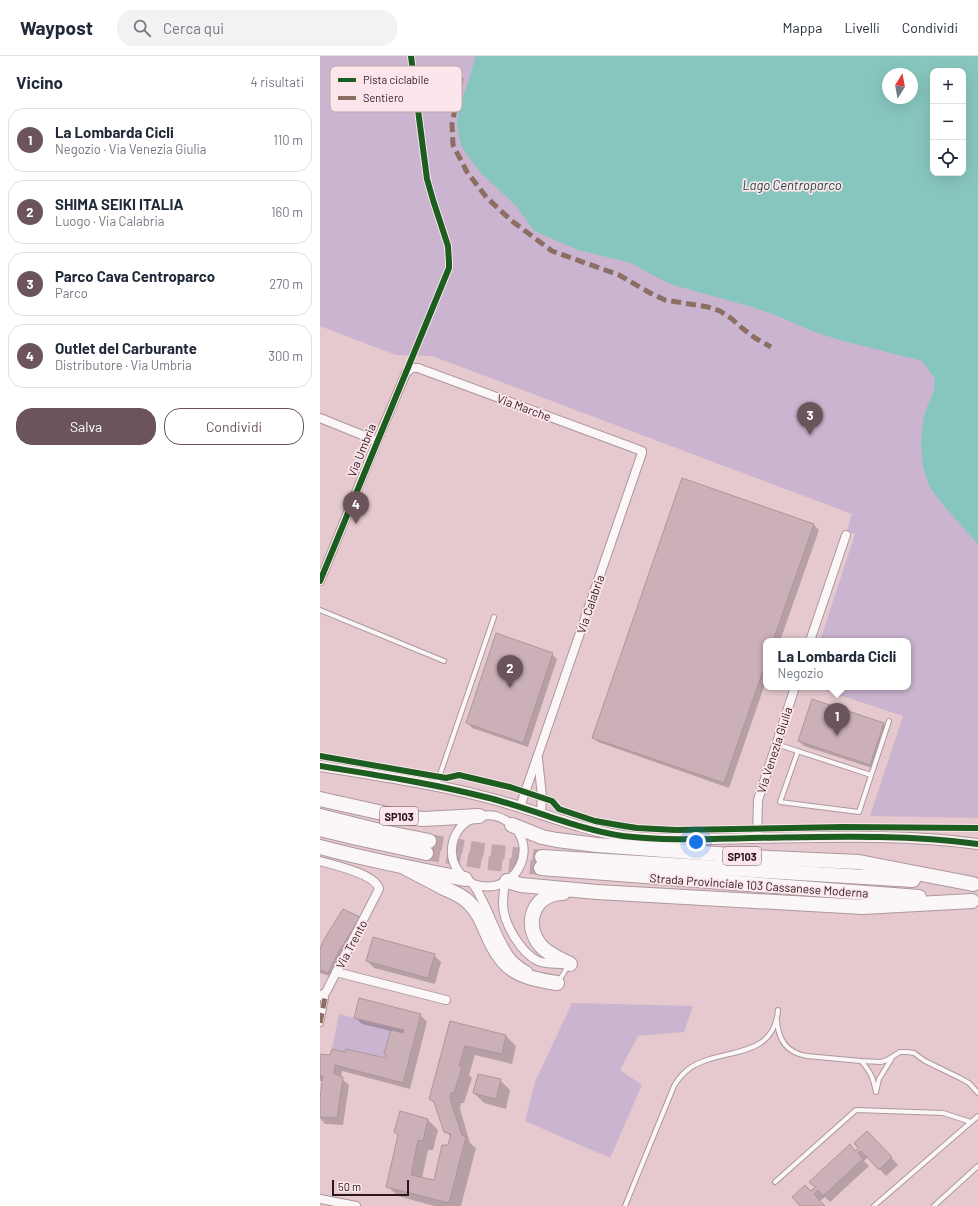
<!DOCTYPE html>
<html lang="it">
<meta charset="utf-8">
<style>
body{margin:0;font-family:Barlow,sans-serif;background:#f2f2f3;color:#1f2937}
.controls{position:absolute;right:12px;top:12px;display:grid;overflow:hidden;border-radius:8px;box-shadow:0 4px 16px #0002}
.controls button{width:36px;height:36px;display:grid;place-items:center;padding:0;border:0;border-bottom:1px solid #e0e1e3;background:#fff;color:#1f2937;font:20px sans-serif}
.compass{position:absolute;left:562px;top:12px;width:36px;height:36px;border-radius:50%;background:#fff;box-shadow:0 4px 16px #0002;rotate:11deg}
.scale{position:absolute;left:12px;bottom:10px;width:77px;box-sizing:border-box;padding-left:4px;border:2px solid #2a171c;border-top:0;font-size:11px;line-height:14px;white-space:nowrap;color:#2a171c;-webkit-text-stroke:3px #fde6eb;paint-order:stroke}
.you{position:absolute;left:376px;top:786px;width:14px;height:14px;margin:-10px;border:3px solid #fff;border-radius:50%;background:#1a73e8;box-shadow:0 0 0 6px #1a73e833}
.badge{display:grid;place-items:center;width:26px;height:26px;border-radius:50%;background:#6b555b;color:#fff;font-size:13px;font-weight:700}
.pin{position:absolute;translate:-50% -33px;filter:drop-shadow(0 1px 2px #0008)}
.pin::after{content:'';position:absolute;top:21px;width:14px;height:12px;background:inherit;clip-path:polygon(0 0,100% 0,50% 100%)}
.popup{position:absolute;left:443px;top:582px;width:148px;height:52px;box-sizing:border-box;display:grid;place-content:center;border-radius:8px;background:#fff;filter:drop-shadow(0 1px 3px #0005);font-size:13px;white-space:nowrap;color:#747a83}
.popup b{font-size:15px;color:#1f2937}
.popup::after{content:'';position:absolute;left:50%;top:100%;margin-left:-8px;border:8px solid transparent;border-top-color:#fff}
.list{margin:0;padding:0;list-style:none}
h2{display:flex;justify-content:space-between;align-items:center;height:52px;margin:0;padding:0 16px;font-size:17px}
h2 small{font-size:13px;font-weight:400;color:#747a83}
.list li{display:grid;grid-template-columns:26px 1fr auto;gap:12px;align-items:center;box-sizing:border-box;height:64px;margin:0 8px 8px;padding:0 8px;border:1px solid #e0e1e3;border-radius:16px}
.list b{display:block;font-size:15px;white-space:nowrap}
.list p{margin:0;font-size:13px;white-space:nowrap;color:#747a83}
.list em{font-size:13px;font-style:normal;color:#747a83}
.actions{display:flex;gap:8px;padding:12px 16px}
.actions a{flex:1;padding:9px 0;border:1px solid #6b555b;border-radius:16px;text-align:center;font-size:14px;color:#6b555b}
.actions .main{background:#6b555b;color:#fff}
.icon{flex:none;width:22px;height:22px;fill:none;stroke:currentColor;stroke-width:2;stroke-linecap:round;stroke-linejoin:round}
.map{position:relative;flex:none;width:658px;height:1150px;overflow:hidden}
header{display:flex;align-items:center;gap:24px;box-sizing:border-box;height:56px;padding:0 20px;background:#fff;border-bottom:1px solid #e0e1e3}
header strong{font-size:19px}
nav{display:flex;gap:22px;margin-inline-start:auto;font-size:14px}
.search{width:280px;height:36px;background:#f2f2f3;display:flex;align-items:center;gap:10px;box-sizing:border-box;padding:0 14px;border-radius:16px;color:#747a83;font-size:15px}
main{display:flex}
aside{flex:1;background:#fff}
.map>svg:first-child{display:block}
.green{fill:#cbb4cf;fill-rule:evenodd}
.water{fill:#87c6be;fill-rule:evenodd}
.shadow{fill:#0003}
.building{fill:#cbb1b7;stroke:#ac969b}
.lines{fill:none;stroke-linecap:round;stroke-linejoin:round}
.trunk-tunnel{stroke:#c0a5ab;stroke-width:14;stroke-dasharray:14 7;stroke-linecap:butt}
.service-casing{stroke:#ad989c;stroke-width:6}
.pedestrian-casing{stroke:#ad989c;stroke-width:8}
.minor-casing{stroke:#ad989c;stroke-width:10}
.tertiary-casing{stroke:#ad989c;stroke-width:12}
.trunk-casing{stroke:#ad989c;stroke-width:16}
.service{stroke:#fbf7f8;stroke-width:4}
.pedestrian{stroke:#fbf7f8;stroke-width:6}
.minor{stroke:#fbf7f8;stroke-width:8}
.tertiary{stroke:#fbf7f8;stroke-width:10}
.trunk{stroke:#fbf7f8;stroke-width:14}
.quiet{stroke:#8d6e63;stroke-width:5;stroke-dasharray:10 5;stroke-linecap:butt}
.cycleway-casing{stroke:#fde6eb;stroke-width:8}
.cycleway{stroke:#1b5e20;stroke-width:6}
.labels{text-anchor:middle;dominant-baseline:central;stroke-width:3.5;stroke-linejoin:round;paint-order:stroke}
.shield{fill:#fde6eb;stroke:#69555a;stroke-width:1}
.shield-label{font-size:11px;font-weight:bold;fill:#2a171c}
.street-label{font-size:12px;fill:#2a171c;stroke:#fde6eb}
.water-label{font-size:13px;font-style:italic;fill:#1d4a44;stroke:#fde6eb}
.key{fill:#fde6eb;stroke:#bea8ad;stroke-width:1}
.key-label{font-size:11px;fill:#2a171c}
</style>
<header>
<strong>Waypost</strong>
<div class="search"><svg class="icon" aria-label="search" viewBox="0 0 24 24"><circle cx="10" cy="10" r="6"/><path d="M15 15l6 6"/></svg>Cerca qui</div>
<nav><a>Mappa</a><a>Livelli</a><a>Condividi</a></nav>
</header>
<main>
<aside>
<h2>Vicino<small>4 risultati</small></h2>
<ul class="list">
<li><span class="badge">1</span><div><b>La Lombarda Cicli</b><p>Negozio · Via Venezia Giulia</p></div><em>110 m</em></li>
<li><span class="badge">2</span><div><b>SHIMA SEIKI ITALIA</b><p>Luogo · Via Calabria</p></div><em>160 m</em></li>
<li><span class="badge">3</span><div><b>Parco Cava Centroparco</b><p>Parco</p></div><em>270 m</em></li>
<li><span class="badge">4</span><div><b>Outlet del Carburante</b><p>Distributore · Via Umbria</p></div><em>300 m</em></li>
</ul>
<div class="actions"><a class="main">Salva</a><a>Condividi</a></div>
</aside>
<div class="map">
<svg width="658" height="1150" viewBox="0 0 658 1150">
<rect width="100%" height="100%" fill="#e5c9cf"/>
<!-- green -->
<g class="green">
<path d="M0,0H658V762L550,760L583,660L495,631H588V585H500L535,478L527,475L532,458L112,300L76,299L0,270ZM613,15H643V117H613ZM568,18H592V42H568Z"/>
<path d="M252,947L373,950L364,976L318,980L300,1014L322,1029L290,1102L205,1065L215,1026Z"/>
<path d="M19,958L84,974L83,977L71,974L64,997L66,998V1002L27,993L25,996L12,993Z"/>
</g>
<!-- water -->
<path class="water" d="M156,0H658V488L623,449L609,430L603,410L601,387L603,363L608,348L614,335L615,323L602,305L520,284L492,275L458,260L432,251L353,229L336,221L311,207L258,194L217,176L213,173L196,150L161,117L150,103L141,89L139,81L137,66L138,58ZM613,15H643V117H613ZM568,18H592V42H568Z"/>
<!-- shadow -->
<g class="shadow">
<path d="M494,469L499,474L460,585H446V625L409,732L278,686L273,681Z"/>
<path d="M232,598L237,603L208,691L152,672L147,666Z"/>
<path d="M493,644L564,668L569,673L555,713L484,690L479,685Z"/>
<path d="M39,861L44,866L13,921L0,917V895Z"/>
<path d="M114,899L121,906L115,928L54,912L47,905Z"/>
<path d="M100,959L107,966L90,1033L22,1015L21,1022L29,1029L23,1069L5,1068L0,1062V1049L3,1025H0V999L10,1001L25,997L67,1003L71,975L42,968L35,961Z"/>
<path d="M131,966L186,980L196,990L192,1008L155,999L149,1019L152,1022L144,1047H141L140,1053L150,1087L156,1092L141,1150H114L78,1140L67,1130L108,1064L118,1074L113,1094H108L102,1122L115,1126L128,1090L131,1081L125,1075L117,1050L110,1043Z"/>
<path d="M180,1024L190,1034L186,1053L164,1047L154,1037Z"/>
<path d="M554,1083L578,1109L566,1120L548,1101L544,1105L549,1110L510,1146L505,1141L500,1145L504,1150H482L491,1136L536,1096Z"/>
</g>
<!-- building -->
<g class="building">
<path d="M362,422L494,468L453,585H446V606L404,727L272,682Z"/>
<path d="M176,577L233,597L203,687L146,667Z"/>
<path d="M492,643L564,667L550,709L478,685Z"/>
<path d="M23,853L40,861L18,897L8,917L0,914V892L6,880Z"/>
<path d="M53,881L115,898L108,922L46,905Z"/>
<path d="M39,942L101,958L83,1027L15,1009L14,1018L23,1021L17,1062L0,1061V1041L3,1020H0V998L10,999L12,993L25,996L26,993L66,1002V998L64,997L71,974L83,977L84,974L34,962Z"/>
<path d="M130,965L186,979L182,998L145,990L139,1010L142,1011L134,1037H131L130,1043L142,1079L146,1081L129,1147L66,1131L78,1079L74,1076L80,1055L108,1063L103,1085L98,1084L91,1119L114,1124L122,1089H128L131,1078L124,1076L114,1046L109,1043Z"/>
<path d="M158,1018L181,1023L176,1043L153,1037Z"/>
<path d="M547,1075L572,1101L559,1114L541,1095L538,1097L543,1103L503,1140L498,1134L494,1138L505,1150H480L472,1141L485,1129L491,1135L495,1131L489,1126L530,1088L535,1095L538,1092L534,1087Z"/>
</g>
<g class="lines">
<!-- trunk-tunnel -->
<g class="trunk-tunnel">
<path d="M109,785L169,795L222,801"/>
<path d="M106,797L168,807L221,812"/>
</g>
<!-- service casing -->
<g class="service-casing">
<g id="service">
<path d="M0,554L124,605"/>
<path d="M456,688L551,719"/>
<path d="M478,695L460,746L539,756L569,665"/>
<path d="M116,730L174,561"/>
<path d="M239,925L248,910"/>
<path d="M457,964C458,984 467,997 487,1000L541,1005L561,1006L567,1004L580,996H587L594,997L605,1005L640,1022L649,1027L658,1037"/>
<path d="M541,1005C551,1016 553,1022 556,1036L559,1023L572,1002"/>
<path d="M455,1126L536,1054L623,1057L651,1066"/>
<path d="M305,1150L354,1030C358,1023 363,1017 370,1012C401,991 454,1005 458,954"/>
<path d="M554,1150L658,1060"/>
<path d="M614,1150L658,1110"/>
</g>
</g>
<!-- pedestrian casing -->
<g class="pedestrian-casing">
<path id="pedestrian" d="M0,967L5,942L4,938"/>
</g>
<!-- minor casing -->
<g class="minor-casing">
<g id="minor">
<path d="M0,362L57,385"/>
<path d="M0,525L57,385L86,317L92,312H98L322,395V397L200,751"/>
<path d="M490,585L526,479"/>
<path d="M218,703L222,740L221,757"/>
<path d="M437,782L438,744L475,631"/>
<path d="M0,805C14,809 56,818 59,833L6,936L0,940"/>
<path d="M185,826C184,833 183,841 183,848C183,867 201,897 218,905C226,908 234,908 243,908"/>
<path d="M153,828C198,843 223,785 185,764C175,758 163,758 152,763C139,768 131,783 132,797C132,807 138,817 146,823C148,825 151,826 153,828C156,832 159,837 161,842C171,860 177,882 189,899C194,906 201,911 208,915"/>
<path d="M16,916L126,944"/>
<path d="M0,1143L36,1150"/>
</g>
</g>
<!-- tertiary casing -->
<g class="tertiary-casing">
<path id="tertiary" d="M0,710C55,719 111,727 165,741C211,752 256,773 303,780C345,785 388,783 430,782C507,781 582,778 658,788"/>
</g>
<!-- trunk casing -->
<g class="trunk-casing">
<g id="trunk">
<path d="M0,743L76,760L103,763L159,760"/>
<path d="M0,760L64,776L109,785"/>
<path d="M192,769L222,781L237,784L277,789L450,802L539,806L653,828"/>
<path d="M0,773L37,782L106,797"/>
<path d="M0,791C48,804 96,813 145,823"/>
<path d="M222,801L593,824"/>
<path d="M84,811C97,818 109,824 122,831C130,835 139,838 146,844C157,853 162,865 167,877C183,915 198,921 237,927"/>
<path d="M221,812L599,841"/>
<path d="M187,825L201,829L277,836L543,851L652,845"/>
<path d="M243,837C214,837 202,868 221,890C228,898 240,903 250,908"/>
</g>
</g>
<!-- service -->
<use href="#service" class="service"/>
<!-- pedestrian -->
<use href="#pedestrian" class="pedestrian"/>
<!-- minor -->
<use href="#minor" class="minor"/>
<!-- tertiary -->
<use href="#tertiary" class="tertiary"/>
<!-- trunk -->
<use href="#trunk" class="trunk"/>
<!-- quiet -->
<g class="quiet">
<path d="M141,22L132,68L133,89L147,116L167,142L192,165L232,195L299,219L330,237L345,244L388,251L400,255L412,263L422,272L435,282L451,291"/>
<path d="M0,967L5,942L4,938"/>
</g>
<!-- cycleway casing -->
<g class="cycleway-casing">
<g id="cycleway">
<path d="M0,525L129,212V206L128,190L113,144L107,123L91,0"/>
<path d="M0,700L126,722L139,719L190,731L232,745L239,753L275,765L304,770L317,772L356,774L523,771L658,772"/>
<path d="M0,710C55,719 111,727 165,741C211,752 256,773 303,780C345,785 388,783 430,782C507,781 582,778 658,788"/>
</g>
</g>
<!-- cycleway -->
<use href="#cycleway" class="cycleway"/>
</g>
<g class="labels">
<!-- shield labels -->
<g class="shield">
<rect x="60" y="751" width="38" height="18" rx="3"/>
<rect x="403" y="791" width="38" height="18" rx="3"/>
</g>
<g class="shield-label">
<text x="79" y="760">SP103</text>
<text x="422" y="800">SP103</text>
</g>
<!-- street labels -->
<g class="street-label">
<text transform="translate(204 351) rotate(20)">Via Marche</text>
<text transform="translate(41 394) rotate(-68)">Via Umbria</text>
<text transform="translate(270 548) rotate(-71)">Via Calabria</text>
<text transform="translate(454 694) rotate(-72)">Via Venezia Giulia</text>
<text transform="translate(439 829) rotate(4)">Strada Provinciale 103 Cassanese Moderna</text>
<text transform="translate(31 888) rotate(-62)">Via Trento</text>
</g>
<!-- water labels -->
<g class="water-label">
<text x="472" y="129">Lago Centroparco</text>
</g>
</g>
<!-- legend -->
<rect x="10" y="10" width="132" height="46" rx="6" class="key"/>
<rect x="18" y="22" width="18" height="4" fill="#1b5e20"/>
<rect x="18" y="40" width="18" height="4" fill="#8d6e63"/>
<g class="key-label">
<text x="43" y="28">Pista ciclabile</text>
<text x="43" y="46">Sentiero</text>
</g>
</svg>
<div class="controls">
<button>+</button>
<button>−</button>
<button><svg class="icon" aria-label="locate" viewBox="0 0 24 24"><circle cx="12" cy="12" r="6"/><path d="M12 2v4M12 18v4M2 12h4M18 12h4"/></svg></button>
</div>
<svg class="compass" viewBox="-18 -18 36 36"><path d="M0-13l5 13h-10z" fill="#e53935"/><path d="M0 13l5-13h-10z" fill="#747a83"/></svg>
<div class="scale">50 m</div>
<div class="you"></div>
<div class="pin badge" style="left:517px;top:680px">1</div>
<div class="popup"><b>La Lombarda Cicli</b>Negozio</div>
<div class="pin badge" style="left:190px;top:632px">2</div>
<div class="pin badge" style="left:490px;top:379px">3</div>
<div class="pin badge" style="left:36px;top:468px">4</div>
</div>
</main>
